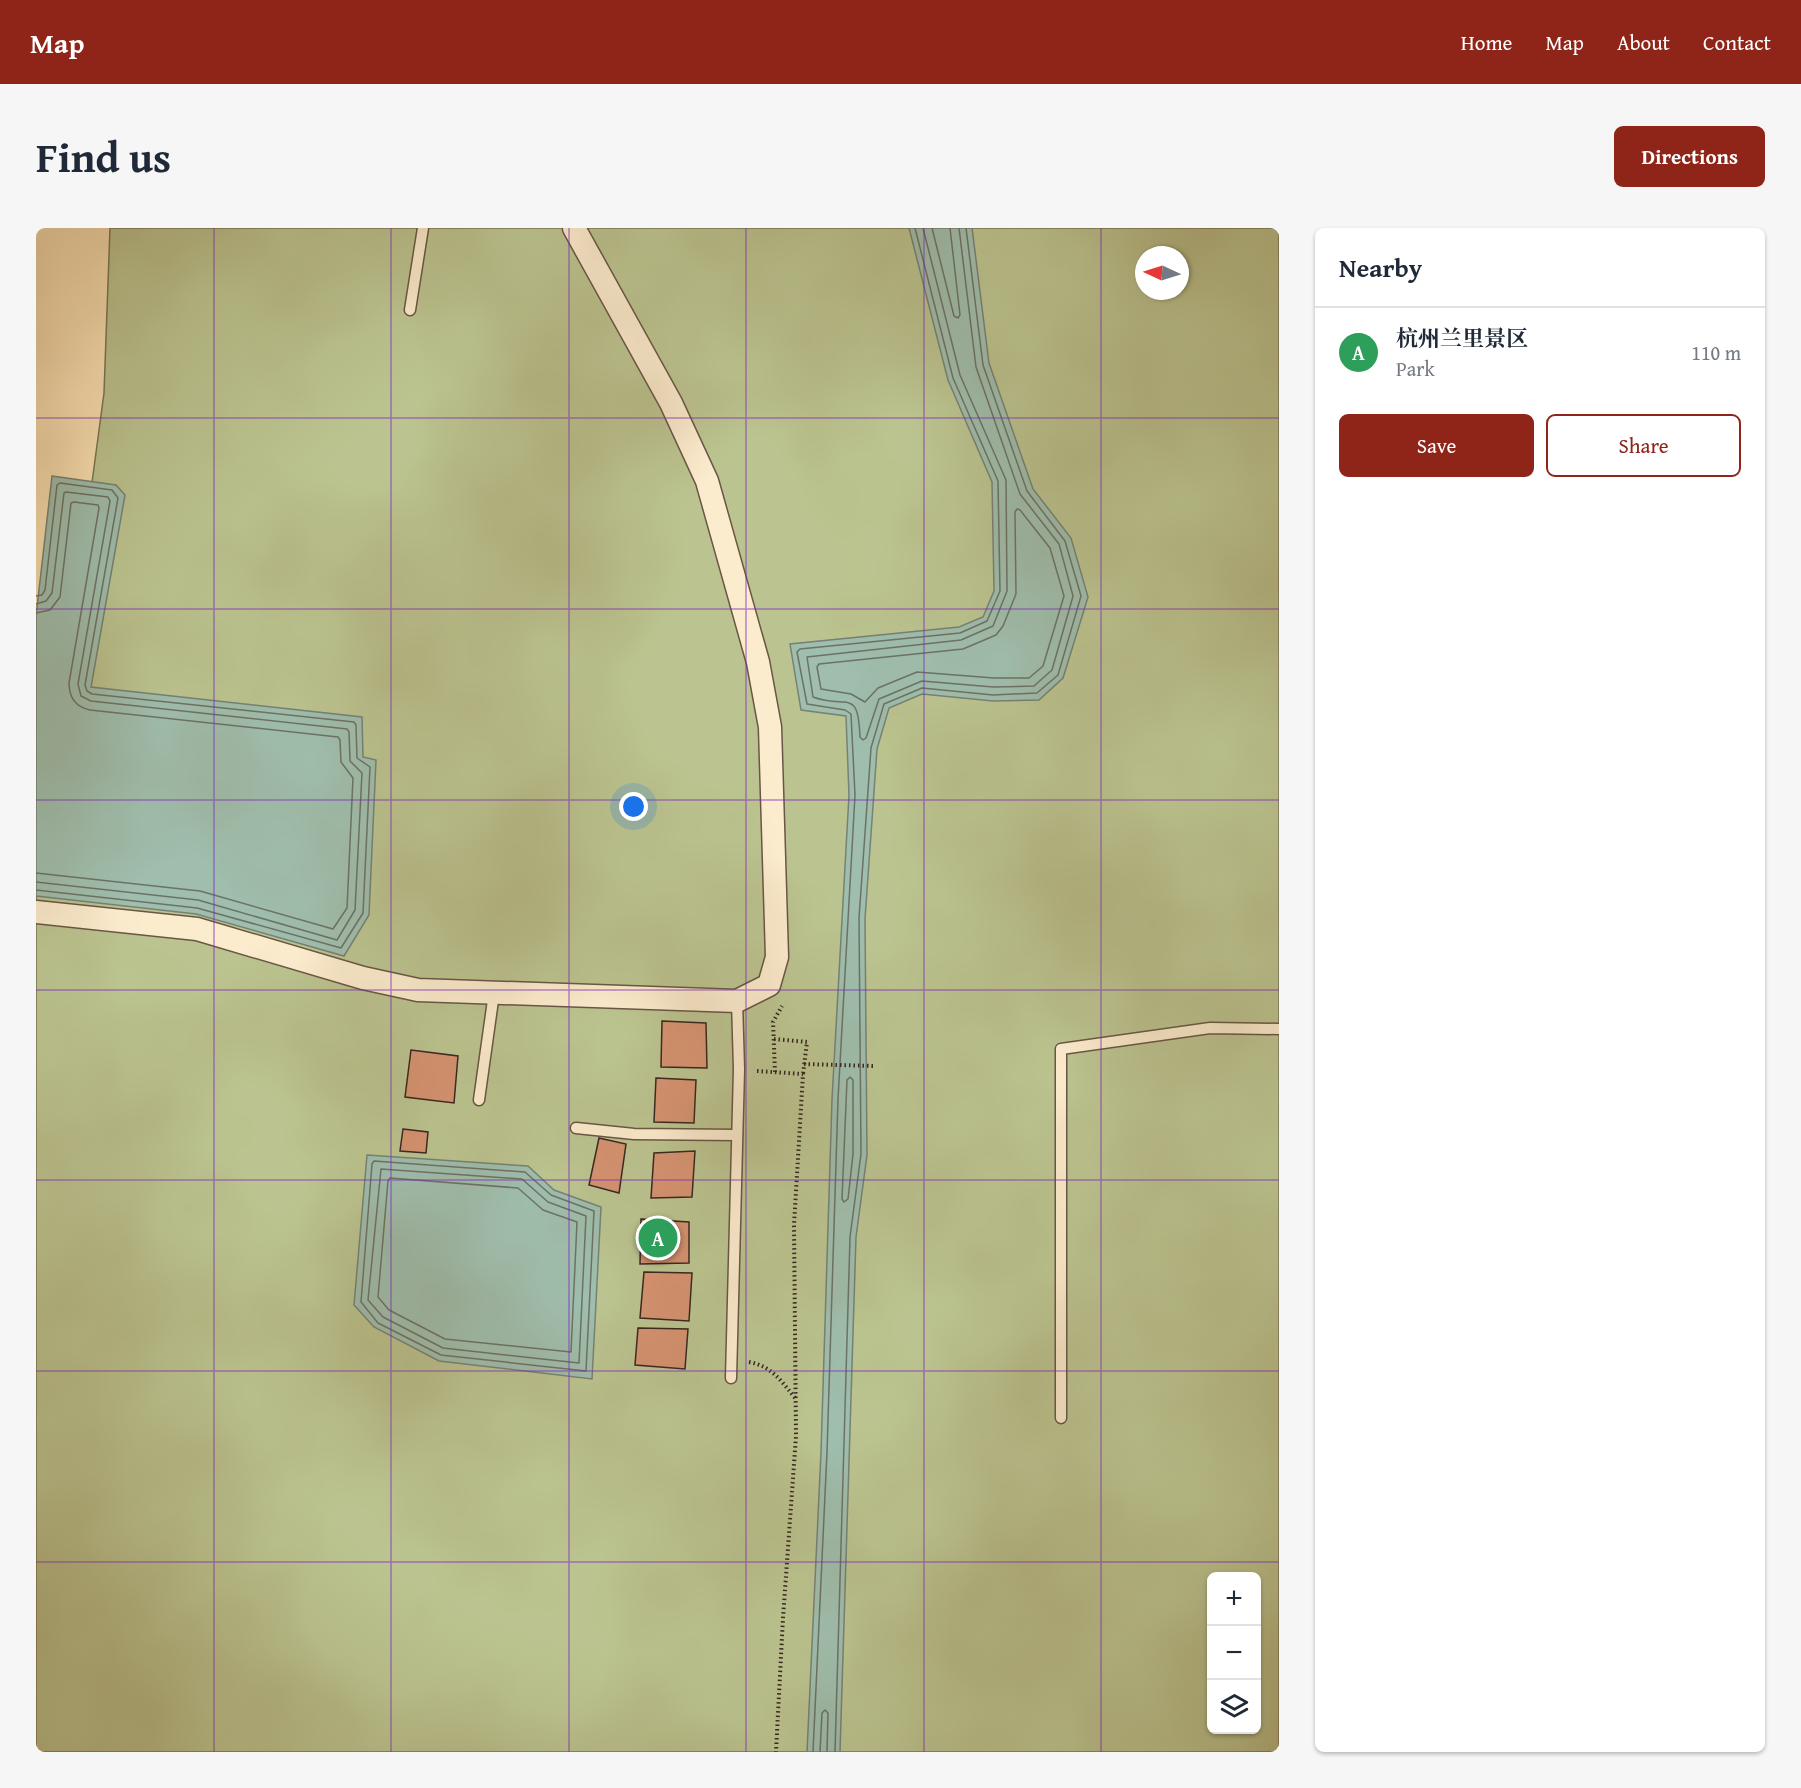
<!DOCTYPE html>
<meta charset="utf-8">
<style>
body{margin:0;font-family:"Gentium Book Plus","Noto Serif SC",serif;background:#f6f6f7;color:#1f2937}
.controls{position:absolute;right:18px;bottom:18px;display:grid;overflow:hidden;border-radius:9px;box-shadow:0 2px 4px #0004}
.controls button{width:54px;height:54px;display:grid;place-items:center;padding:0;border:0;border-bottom:2px solid #e0e1e3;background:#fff;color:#1f2937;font:30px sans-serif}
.compass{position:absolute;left:1099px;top:18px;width:54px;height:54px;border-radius:50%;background:#fff;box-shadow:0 2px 4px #0004;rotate:274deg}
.you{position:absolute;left:598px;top:579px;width:21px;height:21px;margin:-15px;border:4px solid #fff;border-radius:50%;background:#1a73e8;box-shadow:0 0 0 9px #1a73e833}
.badge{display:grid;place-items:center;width:39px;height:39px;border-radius:50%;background:#8f2418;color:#fff;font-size:20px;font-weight:700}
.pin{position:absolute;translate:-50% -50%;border:3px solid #fff;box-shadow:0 2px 6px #0006}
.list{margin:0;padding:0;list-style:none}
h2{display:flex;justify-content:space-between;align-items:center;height:78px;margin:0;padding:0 24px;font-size:26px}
h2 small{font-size:20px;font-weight:400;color:#747a83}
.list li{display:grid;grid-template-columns:39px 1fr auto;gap:18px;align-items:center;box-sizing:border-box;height:90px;padding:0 24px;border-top:2px solid #e0e1e3}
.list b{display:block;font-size:22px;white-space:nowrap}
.list p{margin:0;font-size:20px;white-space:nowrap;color:#747a83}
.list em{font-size:20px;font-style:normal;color:#747a83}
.actions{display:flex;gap:12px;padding:18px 24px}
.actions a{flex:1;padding:14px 0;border:2px solid #8f2418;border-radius:9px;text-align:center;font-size:21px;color:#8f2418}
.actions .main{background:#8f2418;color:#fff}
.icon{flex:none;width:33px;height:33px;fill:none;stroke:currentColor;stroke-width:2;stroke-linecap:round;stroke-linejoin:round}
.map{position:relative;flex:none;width:1243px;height:1524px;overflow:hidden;border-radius:9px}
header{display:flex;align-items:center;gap:36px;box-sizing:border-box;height:84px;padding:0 30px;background:#8f2418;color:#fff}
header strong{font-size:28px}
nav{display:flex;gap:33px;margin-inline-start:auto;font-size:21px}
.intro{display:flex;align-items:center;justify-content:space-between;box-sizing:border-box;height:144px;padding:0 36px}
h1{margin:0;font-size:42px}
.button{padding:15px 27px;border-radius:9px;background:#8f2418;color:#fff;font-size:21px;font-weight:700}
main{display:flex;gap:36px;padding:0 36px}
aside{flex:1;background:#fff;border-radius:9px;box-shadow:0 2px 4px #0004}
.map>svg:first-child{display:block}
.green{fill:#bbc490;stroke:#7a7658;stroke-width:1.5;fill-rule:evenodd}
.water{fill:#9fbead;stroke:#768275;stroke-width:1.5}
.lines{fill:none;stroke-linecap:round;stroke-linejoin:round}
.shore{stroke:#6c7266;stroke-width:1.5}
.building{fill:#d69371;stroke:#382720;stroke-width:1.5}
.service-casing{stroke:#695645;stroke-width:13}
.minor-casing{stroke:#695645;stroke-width:25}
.path{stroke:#382720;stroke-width:4;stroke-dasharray:1.5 3;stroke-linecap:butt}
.service{stroke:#fcecce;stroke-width:10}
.minor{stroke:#fcecce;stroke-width:22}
.grid{fill:none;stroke:#7b2cbf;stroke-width:1.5;stroke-opacity:0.55}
</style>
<header>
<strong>Map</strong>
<nav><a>Home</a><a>Map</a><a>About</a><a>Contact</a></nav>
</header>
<div class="intro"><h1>Find us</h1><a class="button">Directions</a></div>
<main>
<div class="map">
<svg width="1243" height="1524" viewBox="0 0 1243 1524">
<rect width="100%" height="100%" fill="#fbe2b4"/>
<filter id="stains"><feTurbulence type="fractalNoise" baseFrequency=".00333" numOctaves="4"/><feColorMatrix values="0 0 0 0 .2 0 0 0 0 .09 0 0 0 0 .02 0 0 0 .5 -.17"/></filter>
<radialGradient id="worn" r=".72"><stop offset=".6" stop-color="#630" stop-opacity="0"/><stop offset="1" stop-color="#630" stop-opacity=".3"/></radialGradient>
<!-- green -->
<path class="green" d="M74,0H1243V1524H0V672L68,165ZM1108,27H1144V63H1108ZM1176,1348H1220V1502H1176Z"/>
<!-- water -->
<g class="water">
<path d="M873,0H936L953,135L997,261L1035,310L1052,369L1027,450L1003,472L957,473L886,466L853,480L841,521L829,691L831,927L820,1009L804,1524H771L785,1224L796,871L813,567L810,488L765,482L754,416L923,399L947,389L958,363L956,254L912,152Z"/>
<path d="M16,248L80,257L89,267L55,459L326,489L327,529L340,532L333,687L308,728L160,686L0,668V388Z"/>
<path d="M331,927L492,938L518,962L565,979L556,1151L403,1133L338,1099L318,1077Z"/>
</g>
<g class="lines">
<!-- shore -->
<g class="shore">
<path d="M887,0L924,147L970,252L971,363L957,398L925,412L771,429L777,469C811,482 822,458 824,509L827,512L830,510L843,471L886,453L957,459L998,458L1016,442L1037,368L1023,316L984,266L940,139L923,0"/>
<path d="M896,0L918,88L922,90L924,87L914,0"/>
<path d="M981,281L984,282L1014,320L1028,368L1007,438L993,450H958L881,444L842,460L829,474L815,466L785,461L781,439L783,436L927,421L960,407L967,398L980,366L979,284Z"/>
<path d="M0,368L6,367L9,362L21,257L24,255L76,262L82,270L49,457L51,463L56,466L318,494L320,497L321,530L334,539L327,685L305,720L161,680L0,662"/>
<path d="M0,376L10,373L16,365L28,265L30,264L72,269L74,273L42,456L45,468L55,473L311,501L313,504L314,533L326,545L319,682L301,712L162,672L0,654"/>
<path d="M0,385L14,382L24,369L35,275L38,274L62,277L63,280L33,455C33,470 40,479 54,482L302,509L304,512L305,534L317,550L311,680L297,701L164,663L0,645"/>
<path d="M814,849L817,852V926L812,971L808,974L806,971L811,852Z"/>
<path d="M338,933L489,944L515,967L558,983L550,1143L405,1127L342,1095L325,1074L336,936Z"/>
<path d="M345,941L486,951L512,974L550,988L543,1135L407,1120L347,1089L332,1072Z"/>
<path d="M354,950L482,960L507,982L541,994L535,1124L409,1111L353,1082L342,1069L352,953Z"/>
<path d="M777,1524L791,1224L802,871L819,567L815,486L809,482L771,476L761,424L764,421L924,405L951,393L964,363L962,253L917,150L879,0"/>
<path d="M784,1524L786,1485L789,1482L792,1485L791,1524"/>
<path d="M799,1524L814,1009L825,926L823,690L835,520L848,476L886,460L957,467L1001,465L1022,447L1045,368L1029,313L991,263L947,137L930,0"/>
</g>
</g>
<!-- building -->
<g class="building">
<path d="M626,793L670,795L671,840L625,839Z"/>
<path d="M375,822L422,828L418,875L369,869Z"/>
<path d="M620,850L660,852L658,895L618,894Z"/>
<path d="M367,901L392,904L390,925L364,923Z"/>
<path d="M563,910L590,916L583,965L553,957Z"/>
<path d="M659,923L656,969L615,970L618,925Z"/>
<path d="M605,991L653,994V1035L604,1036Z"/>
<path d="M608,1044L656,1045L653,1093L604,1090Z"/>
<path d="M602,1100L652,1101L649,1141L599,1137Z"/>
</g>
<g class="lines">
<!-- service casing -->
<g class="service-casing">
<g id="service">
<path d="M374,82L387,0"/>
<path d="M443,872L458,765"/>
<path d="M540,900L598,906L701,907"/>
<path d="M695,1150L703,841L701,773"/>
<path d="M1025,1190V821L1174,800L1243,801"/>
</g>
</g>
<!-- minor casing -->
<g class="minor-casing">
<path id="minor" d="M0,684L161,701L327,750L382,762L701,773L733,757L741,729L734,499L722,434L671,253L635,175L538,0"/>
</g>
<!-- path -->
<g class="path">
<path d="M738,811L771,814L767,846"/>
<path d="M768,836L839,838"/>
<path d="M721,843L767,846L758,997L760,1208L747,1390L740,1524"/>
<path d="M739,844L737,794L746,778"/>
<path d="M713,1134C736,1138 746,1154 760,1171"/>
</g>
<!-- service -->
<use href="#service" class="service"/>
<!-- minor -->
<use href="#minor" class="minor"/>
</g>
<!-- grid -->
<path class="grid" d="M178,0V1524M355,0V1524M533,0V1524M710,0V1524M888,0V1524M1065,0V1524M0,190H1243M0,381H1243M0,572H1243M0,762H1243M0,952H1243M0,1143H1243M0,1334H1243"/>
<rect width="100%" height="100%" filter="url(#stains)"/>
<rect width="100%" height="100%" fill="url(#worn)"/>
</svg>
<div class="controls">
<button>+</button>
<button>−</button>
<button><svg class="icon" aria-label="layers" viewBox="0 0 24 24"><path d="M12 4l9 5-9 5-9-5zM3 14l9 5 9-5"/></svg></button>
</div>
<svg class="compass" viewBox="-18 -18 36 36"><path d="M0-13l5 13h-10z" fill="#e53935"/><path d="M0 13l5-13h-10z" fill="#747a83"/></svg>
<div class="you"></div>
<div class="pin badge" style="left:622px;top:1010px;background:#2e9e5b">A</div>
</div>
<aside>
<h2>Nearby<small></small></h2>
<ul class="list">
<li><span class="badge" style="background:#2e9e5b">A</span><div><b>杭州兰里景区</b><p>Park</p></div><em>110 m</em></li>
</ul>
<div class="actions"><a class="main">Save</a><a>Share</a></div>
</aside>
</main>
